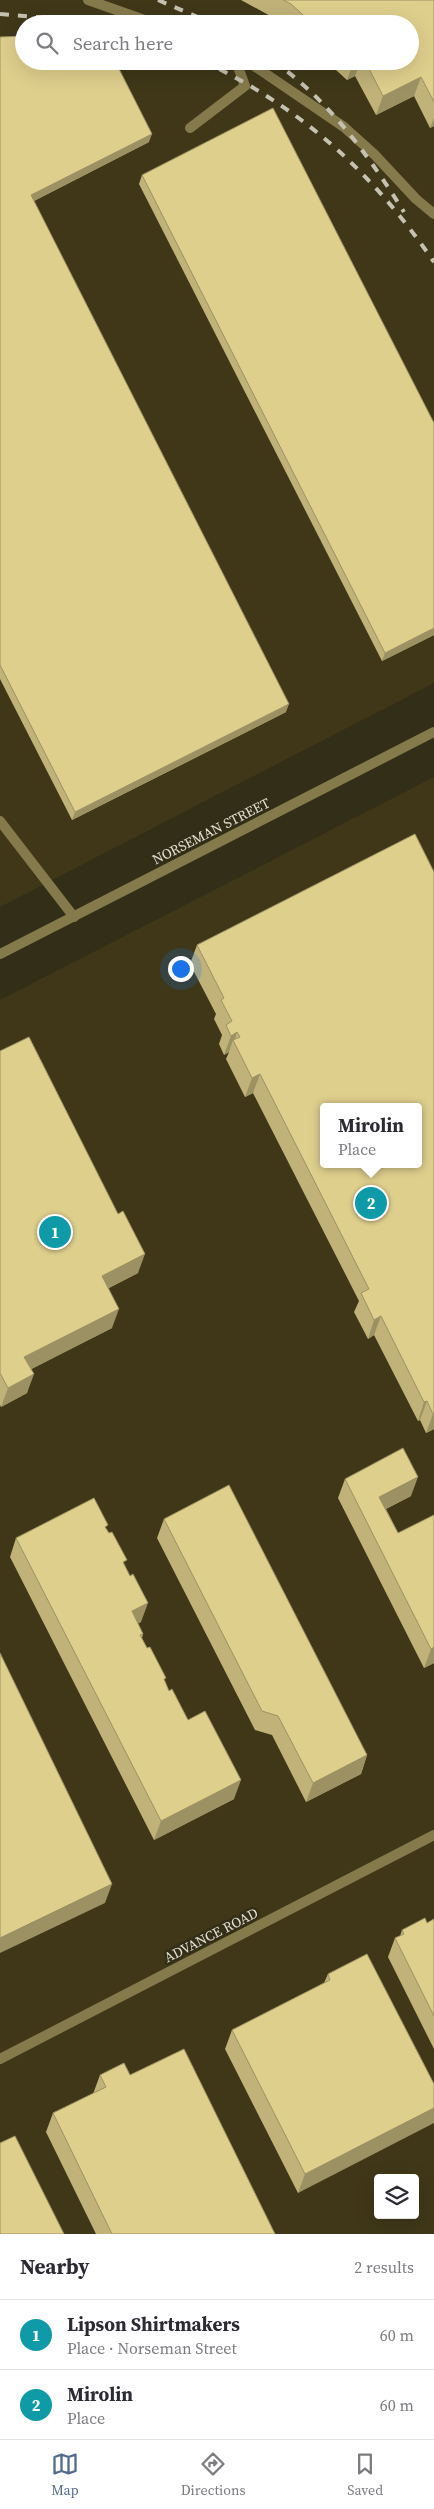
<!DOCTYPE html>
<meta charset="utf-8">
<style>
body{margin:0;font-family:"Source Serif 4",serif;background:#f7f7f7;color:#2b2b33}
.controls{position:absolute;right:15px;bottom:15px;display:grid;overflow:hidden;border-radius:5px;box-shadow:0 5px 20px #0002}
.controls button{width:45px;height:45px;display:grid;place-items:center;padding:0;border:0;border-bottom:1px solid #e1e1e2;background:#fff;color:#2b2b33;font:25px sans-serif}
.you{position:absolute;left:180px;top:968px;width:18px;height:18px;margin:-12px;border:4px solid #fff;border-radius:50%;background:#1a73e8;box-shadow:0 0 0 8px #1a73e833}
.badge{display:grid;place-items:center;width:32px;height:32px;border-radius:50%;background:#546c8d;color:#fff;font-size:16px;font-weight:700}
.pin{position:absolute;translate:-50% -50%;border:2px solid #fff;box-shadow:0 1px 5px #0006}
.popup{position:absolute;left:320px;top:1103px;width:102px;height:65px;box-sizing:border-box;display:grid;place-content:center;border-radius:5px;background:#fff;filter:drop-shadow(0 1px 4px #0005);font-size:16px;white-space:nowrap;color:#7c7c81}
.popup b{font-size:19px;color:#2b2b33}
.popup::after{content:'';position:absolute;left:50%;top:100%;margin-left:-10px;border:10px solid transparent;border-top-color:#fff}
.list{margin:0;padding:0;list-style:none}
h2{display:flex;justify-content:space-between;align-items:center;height:65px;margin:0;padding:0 20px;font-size:21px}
h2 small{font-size:16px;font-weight:400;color:#7c7c81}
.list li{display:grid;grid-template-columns:32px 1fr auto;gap:15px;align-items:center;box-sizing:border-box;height:70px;padding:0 20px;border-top:1px solid #e1e1e2}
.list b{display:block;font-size:19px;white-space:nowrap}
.list p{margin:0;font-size:16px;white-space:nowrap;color:#7c7c81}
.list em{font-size:16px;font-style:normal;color:#7c7c81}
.icon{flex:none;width:28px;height:28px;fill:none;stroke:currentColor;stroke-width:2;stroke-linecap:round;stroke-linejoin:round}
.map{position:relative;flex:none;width:434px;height:2234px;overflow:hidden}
.search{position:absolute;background:#fff;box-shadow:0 5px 20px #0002;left:15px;right:15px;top:15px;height:55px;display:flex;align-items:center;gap:12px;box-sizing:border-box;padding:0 18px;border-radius:28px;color:#7c7c81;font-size:19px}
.sheet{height:205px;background:#fff}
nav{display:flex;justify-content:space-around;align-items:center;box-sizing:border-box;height:70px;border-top:1px solid #e1e1e2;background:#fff;font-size:14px;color:#7c7c81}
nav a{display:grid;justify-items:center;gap:2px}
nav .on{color:#546c8d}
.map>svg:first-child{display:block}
.built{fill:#3f3718;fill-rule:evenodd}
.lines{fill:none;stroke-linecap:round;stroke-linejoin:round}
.service{stroke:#857a4c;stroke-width:10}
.minor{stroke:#857a4c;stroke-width:10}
.tertiary{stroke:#857a4c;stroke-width:10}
.rail{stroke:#c5c2b2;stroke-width:4;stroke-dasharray:9 9;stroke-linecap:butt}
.wall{fill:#c0b279}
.shaded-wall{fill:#9c9163}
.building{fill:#dfcf8d;stroke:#9c9163;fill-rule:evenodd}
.labels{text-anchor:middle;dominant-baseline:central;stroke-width:5;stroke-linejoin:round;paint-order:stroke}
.street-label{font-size:14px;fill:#e4e1d3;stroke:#332e17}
</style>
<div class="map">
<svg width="434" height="2234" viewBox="0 0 434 2234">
<rect width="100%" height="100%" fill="#332e17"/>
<!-- built -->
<g class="built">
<path d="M0,0H434V683L0,907ZM24,24H410V61H24Z"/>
<path d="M434,777V2234H0V1000ZM324,1107H418V1164H324ZM378,2178H415V2215H378Z"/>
</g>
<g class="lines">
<!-- service -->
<g class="service">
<path d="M88,0L156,24"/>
<path d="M247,61L344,127L374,154L416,199L434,214"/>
<path d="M190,128L245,86L236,61"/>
<path d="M0,821L74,917"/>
</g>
<!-- minor -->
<path class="minor" d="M0,2059L434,1835"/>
<!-- tertiary -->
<path class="tertiary" d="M0,954L434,732"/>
<!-- rail -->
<g class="rail">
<path d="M158,0L214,24"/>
<path d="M0,14L47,18L80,24"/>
<path d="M203,61C302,108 372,172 434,262"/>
<path d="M273,61C328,99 369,156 404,212"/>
</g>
</g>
<!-- wall -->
<g class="wall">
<path d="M241,0H434V126L430,128L414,96L376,115L355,76L347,80L326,61H410V24H285Z"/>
<path d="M0,37L149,142L34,201L286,712L72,820L0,679Z"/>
<path d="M142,175L434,423V635L382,661L139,184Z"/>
<path d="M415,834L434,1429L426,1433L420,1420L418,1421L374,1335L368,1339L354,1312L359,1301L253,1093L245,1097L226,1059L229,1052L224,1055L219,1044L222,1035L214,1019L216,1014L190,964L197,945Z"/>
<path d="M0,1051L138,1273L109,1288L112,1328L31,1369L27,1393L1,1407L0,1405Z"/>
<path d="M345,1479L411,1496L386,1509L398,1533L434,1515V1663L424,1668L338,1498Z"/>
<path d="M164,1519L367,1755L361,1774L306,1802L272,1735L255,1730L157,1538Z"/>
<path d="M106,1529L125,1566L141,1622L138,1623L143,1634L142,1638L169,1691L188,1720L234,1799L154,1840L10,1557L16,1538Z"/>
<path d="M434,1919V2049L388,1957L395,1938L400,1936L402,1930L427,1923Z"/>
<path d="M328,1974L434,2084L298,2193L225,2049L232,2030L324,1983Z"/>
<path d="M100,2075H130L275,2234H96L46,2132L53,2113L93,2094Z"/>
</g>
<!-- shaded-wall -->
<g class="shaded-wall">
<path d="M354,61H361L355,76L347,80Z"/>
<path d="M421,77L414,96L376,115L383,96Z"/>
<path d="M434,118V126L430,128Z"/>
<path d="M152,134L149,142L28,204L31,195Z"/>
<path d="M434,628V635L382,661L385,653Z"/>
<path d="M289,704L286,712L72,820L75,812Z"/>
<path d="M237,1032L234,1042L233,1040L229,1052L224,1055L231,1036Z"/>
<path d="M260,1074L253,1093L245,1097L252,1078Z"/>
<path d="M145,1254L138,1273L95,1295L102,1276Z"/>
<path d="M119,1309L112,1328L18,1376L24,1357Z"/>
<path d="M381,1316L374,1335L368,1339L374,1320Z"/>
<path d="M34,1374L27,1393L1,1407L8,1388Z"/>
<path d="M427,1401L420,1420L418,1421L424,1402Z"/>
<path d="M434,1413V1429L426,1433L433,1414Z"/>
<path d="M418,1477L411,1496L372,1516L379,1497Z"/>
<path d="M148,1603L141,1622L125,1630L132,1611Z"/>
<path d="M434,1647V1663L424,1668L431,1649Z"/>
<path d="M367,1755L361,1774L306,1802L313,1783Z"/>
<path d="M241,1780L234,1799L154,1840L161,1821Z"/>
<path d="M112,1884L105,1903L0,1953V1938Z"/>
<path d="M434,2108V2123L298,2193L305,2174Z"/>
</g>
<!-- building -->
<g class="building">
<path d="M283,0H434V102L421,77L383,96L365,61H410V24H313L291,4Z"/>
<path d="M24,36V61H115L152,134L31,195L289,704L75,812L0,665V37Z"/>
<path d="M273,108L434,423V628L385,653L142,175Z"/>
<path d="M415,834L434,872V1413L433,1414L427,1401L424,1402L381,1316L374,1320L361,1293L369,1289L260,1074L252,1078L233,1040L240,1037L237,1032L231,1036L226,1025L232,1021L221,1000L224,998L197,945ZM324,1107H418V1164H324Z"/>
<path d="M29,1037L118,1214L123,1211L145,1254L102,1276L119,1309L24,1357L34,1374L8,1388L0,1373V1051Z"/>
<path d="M403,1448L418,1477L379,1497L398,1533L434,1515V1647L431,1649L345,1479Z"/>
<path d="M229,1485L367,1755L313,1783L278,1716L262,1711L164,1519Z"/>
<path d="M94,1498L108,1525L105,1527L109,1533L112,1532L127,1560L123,1562L130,1576L133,1574L148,1603L132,1611L143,1634L140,1635L147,1648L150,1647L166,1678L164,1679L169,1691L172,1689L188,1720L205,1711L241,1780L161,1821L16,1538Z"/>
<path d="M0,1653L112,1884L0,1938Z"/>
<path d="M425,1918L427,1923L434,1919V2016L395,1938L404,1934L402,1930Z"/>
<path d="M367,1954L434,2084V2108L305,2174L232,2030L330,1980L328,1974Z"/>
<path d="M184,2049L275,2234H112L53,2113L106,2087L100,2075L124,2063L130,2075Z"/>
<path d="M15,2136L64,2234H0V2143Z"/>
</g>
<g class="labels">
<!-- street labels -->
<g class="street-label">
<text transform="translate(211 831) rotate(-27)">NORSEMAN STREET</text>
<text transform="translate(211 1935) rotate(-27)">ADVANCE ROAD</text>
</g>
</g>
</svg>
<div class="controls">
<button><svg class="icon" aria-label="layers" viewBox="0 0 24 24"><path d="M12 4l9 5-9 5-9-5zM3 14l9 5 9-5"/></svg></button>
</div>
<div class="you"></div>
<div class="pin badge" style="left:55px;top:1232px;background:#0f9aa8">1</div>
<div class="pin badge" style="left:371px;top:1203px;background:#0f9aa8">2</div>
<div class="popup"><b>Mirolin</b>Place</div>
<div class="search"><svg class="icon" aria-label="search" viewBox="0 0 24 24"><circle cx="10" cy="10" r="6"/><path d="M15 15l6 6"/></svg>Search here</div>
</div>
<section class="sheet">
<h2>Nearby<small>2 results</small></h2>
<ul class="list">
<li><span class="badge" style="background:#0f9aa8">1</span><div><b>Lipson Shirtmakers</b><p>Place · Norseman Street</p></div><em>60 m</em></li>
<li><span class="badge" style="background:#0f9aa8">2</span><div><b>Mirolin</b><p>Place</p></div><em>60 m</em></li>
</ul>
</section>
<nav>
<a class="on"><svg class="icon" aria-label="map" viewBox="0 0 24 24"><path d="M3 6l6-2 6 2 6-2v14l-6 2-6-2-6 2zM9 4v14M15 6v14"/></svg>Map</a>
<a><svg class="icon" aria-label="directions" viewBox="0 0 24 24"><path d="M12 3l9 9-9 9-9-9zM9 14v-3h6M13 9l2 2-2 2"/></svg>Directions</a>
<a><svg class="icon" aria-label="saved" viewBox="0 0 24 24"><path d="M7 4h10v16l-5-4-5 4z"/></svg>Saved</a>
</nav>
